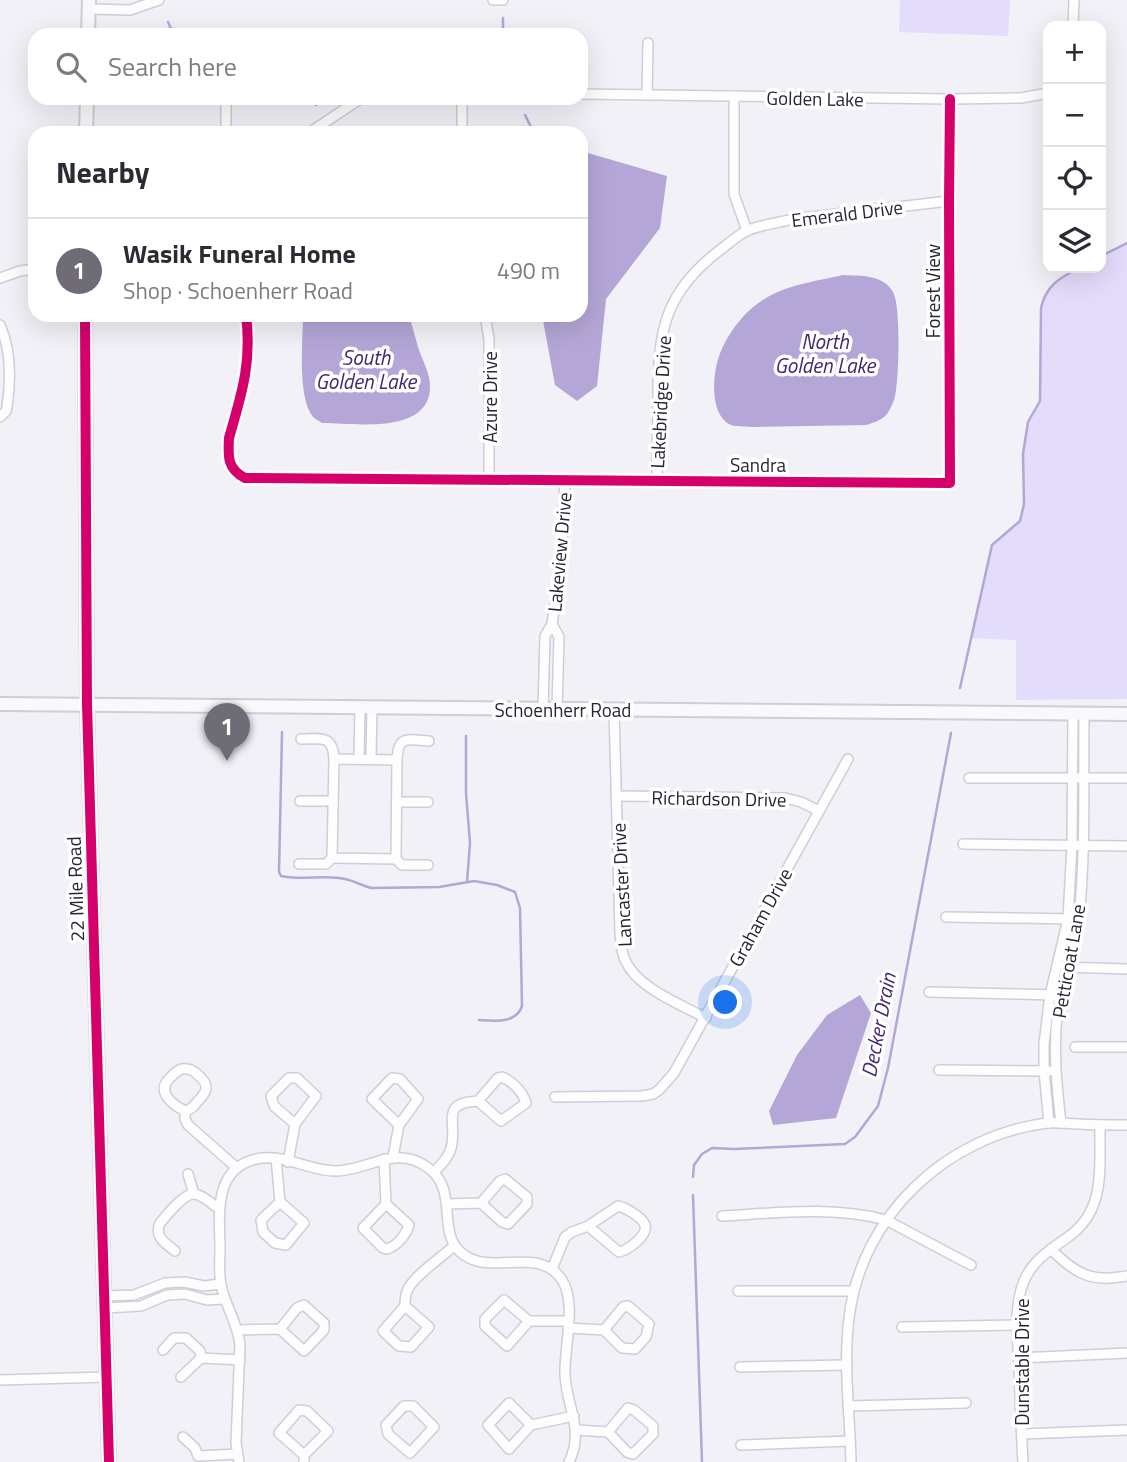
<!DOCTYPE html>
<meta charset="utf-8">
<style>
body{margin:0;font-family:"Titillium Web",sans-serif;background:#f2f2f3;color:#2b2b33}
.controls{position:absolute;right:21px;top:21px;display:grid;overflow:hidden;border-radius:14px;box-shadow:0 7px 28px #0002}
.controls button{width:63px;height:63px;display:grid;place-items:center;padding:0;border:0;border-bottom:2px solid #e1e1e2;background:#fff;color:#2b2b33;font:35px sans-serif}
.you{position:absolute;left:726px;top:1003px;width:24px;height:24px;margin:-18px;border:5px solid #fff;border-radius:50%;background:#1a73e8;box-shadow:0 0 0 10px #1a73e833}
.badge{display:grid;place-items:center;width:46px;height:46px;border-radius:50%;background:#6f6c77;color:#fff;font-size:23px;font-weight:700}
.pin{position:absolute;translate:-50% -58px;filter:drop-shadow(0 2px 4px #0008)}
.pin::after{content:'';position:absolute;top:37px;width:24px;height:21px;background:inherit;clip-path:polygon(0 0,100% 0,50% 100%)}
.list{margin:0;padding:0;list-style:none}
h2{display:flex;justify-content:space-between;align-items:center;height:91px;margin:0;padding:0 28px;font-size:30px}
h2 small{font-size:23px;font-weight:400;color:#7c7c81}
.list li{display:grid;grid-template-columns:46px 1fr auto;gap:21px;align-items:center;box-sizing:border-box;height:105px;padding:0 28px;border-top:2px solid #e1e1e2}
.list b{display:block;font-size:26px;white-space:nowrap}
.list p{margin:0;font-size:23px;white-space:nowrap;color:#7c7c81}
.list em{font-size:23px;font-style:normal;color:#7c7c81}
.icon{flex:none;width:38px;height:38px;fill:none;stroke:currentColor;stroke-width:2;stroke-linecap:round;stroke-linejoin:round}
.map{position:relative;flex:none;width:1127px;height:1462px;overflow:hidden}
.search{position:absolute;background:#fff;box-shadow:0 7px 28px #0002;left:28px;top:28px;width:560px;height:77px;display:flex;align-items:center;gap:18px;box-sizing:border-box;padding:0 24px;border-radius:21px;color:#7c7c81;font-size:26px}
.panel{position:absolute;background:#fff;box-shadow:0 7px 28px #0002;left:28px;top:126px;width:560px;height:196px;border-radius:21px}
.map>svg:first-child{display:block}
.green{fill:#e4dcfb}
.water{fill:#b4a6d6}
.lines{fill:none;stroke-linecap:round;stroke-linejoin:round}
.stream{stroke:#b4a6d6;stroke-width:2.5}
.street-casing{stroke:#cfcdd6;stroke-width:12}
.secondary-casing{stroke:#cfcdd6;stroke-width:16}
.street{stroke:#fdfdfe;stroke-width:9}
.secondary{stroke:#f9f8fb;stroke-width:12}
.cycleway-casing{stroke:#fff;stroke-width:15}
.cycleway{stroke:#d6006c;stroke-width:10}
.labels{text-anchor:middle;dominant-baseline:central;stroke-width:7;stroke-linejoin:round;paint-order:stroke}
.street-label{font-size:19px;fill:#282531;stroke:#fff}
.water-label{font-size:21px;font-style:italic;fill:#452775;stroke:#fff}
</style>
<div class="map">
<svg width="1127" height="1462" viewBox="0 0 1127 1462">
<rect width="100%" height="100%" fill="#f2f1f8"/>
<!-- green -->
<g class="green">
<path d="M900,0H1010L1008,36L899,32Z"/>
<path d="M1127,243V699L1016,700V640L971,638L992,545L1019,521L1024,504L1023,454L1028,422L1040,401L1041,308L1043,297L1050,287L1068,273L1079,268H1101V256Z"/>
</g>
<!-- water -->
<g class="water">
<path d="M588,153L667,176L660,228L606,299L597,386L577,401L555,385L542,315H581V154Z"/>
<path d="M843,275C860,276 883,274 893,292C901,305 899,380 895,396C894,401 891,407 889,411C884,420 875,422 866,425L752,427C744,426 733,428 726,422C709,408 713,369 721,351C728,334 742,315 757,304C782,285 813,282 843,275Z"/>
<path d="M303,315H409C412,326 415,336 418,347C422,360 431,374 430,389C427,435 354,423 322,423C319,421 315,419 313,417C297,397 303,340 303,315Z"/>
<path d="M860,995L871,1013L836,1118L773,1125L769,1111L797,1055L827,1015Z"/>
</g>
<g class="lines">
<!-- stream -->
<g class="stream">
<path d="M168,22L174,35"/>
<path d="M503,35V18"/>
<path d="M313,98L316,105"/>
<path d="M525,115L534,133"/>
<path d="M1101,256L1127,243"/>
<path d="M960,688L992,545L1020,521L1024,504L1023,454L1028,422L1040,401L1041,308C1046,286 1059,278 1079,268"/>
<path d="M282,732L279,872L281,876C302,881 324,874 345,879C355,881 362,886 372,888L439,887L474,881L497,885L515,892L520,908L522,1006C516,1024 494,1021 479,1020"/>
<path d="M466,736V793L470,843L467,882"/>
<path d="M693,1177L694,1165L702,1154L712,1148L734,1149L845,1144L855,1137L878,1106L888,1068L951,733"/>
<path d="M693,1195L702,1462"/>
</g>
<!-- street casing -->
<g class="street-casing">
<g id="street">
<path d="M493,0H503"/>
<path d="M89,9L130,10L159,0"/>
<path d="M1073,26L1074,0"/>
<path d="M581,94L950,99L1021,98L1048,93"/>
<path d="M647,95L648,43"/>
<path d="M734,96V194L747,231"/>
<path d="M226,98V133"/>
<path d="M309,133L357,101L364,98"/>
<path d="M462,133V98"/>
<path d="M0,278L20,271L35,269"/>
<path d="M246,315C252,362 242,393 229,438C228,456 227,469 245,478L950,483L949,201L950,99"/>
<path d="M485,315L489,339V480"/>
<path d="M0,325C11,350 11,380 7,407L6,411L0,417"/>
<path d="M657,481C657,453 658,424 658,396C658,330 665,292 720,250C728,244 737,236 746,231C760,225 778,223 793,219L949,201"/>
<path d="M552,624L561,561L565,481"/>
<path d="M543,709L545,636L552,624L559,637L557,709"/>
<path d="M614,710L620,933C621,942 621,951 625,960C637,988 680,1004 706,1018"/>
<path d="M301,739C320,739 333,734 334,759"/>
<path d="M334,759L397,760L396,859L332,858Z"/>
<path d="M359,759L360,707"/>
<path d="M371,759L372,707"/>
<path d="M397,760C398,734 408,740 429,741"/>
<path d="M969,778H1127"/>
<path d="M617,796L785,798L801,802L819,811"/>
<path d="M300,801H333"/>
<path d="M397,802H428"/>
<path d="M963,844L1127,846"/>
<path d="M396,859L402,865H428"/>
<path d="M299,864H326L332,858"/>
<path d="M946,917L1074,919"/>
<path d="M1062,967L1127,969"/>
<path d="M929,992L1055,995"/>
<path d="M1075,1047H1127"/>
<path d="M939,1070L1049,1071"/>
<path d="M555,1097L642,1096L653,1094L659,1090L674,1073L848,759"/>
<path d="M185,1111C173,1105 156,1092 169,1079C173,1075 177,1070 182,1069C188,1068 193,1070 197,1074C209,1084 209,1090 198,1101C194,1106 192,1109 185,1111V1119L188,1125L237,1168"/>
<path d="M1049,1123L1044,1071V1044L1050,995L1068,919L1072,845L1073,713"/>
<path d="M1061,1123C1056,1080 1052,1038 1060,995C1065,969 1076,944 1079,917C1086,850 1083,781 1084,713"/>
<path d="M393,1157L399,1125L418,1099L400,1079L392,1078L372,1099L399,1125"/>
<path d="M276,1158L280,1202L304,1223L286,1245L275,1243L263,1232L261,1220L280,1202"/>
<path d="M384,1159L386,1204L409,1225C406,1235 397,1246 387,1249L383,1248L363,1228L386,1204"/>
<path d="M288,1162L295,1124L316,1096L297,1078H289L271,1096L274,1106L295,1124"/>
<path d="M434,1172C442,1164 450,1156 452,1144C456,1119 441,1103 478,1101L501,1121L526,1103C523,1092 512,1081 502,1077L498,1078L478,1101"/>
<path d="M188,1174L194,1194"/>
<path d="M447,1204L481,1203L502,1222L508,1224L527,1204V1197L505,1179L500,1181L481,1203"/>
<path d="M722,1216C776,1213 832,1206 886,1220L971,1265"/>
<path d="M1051,1249C1075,1274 1092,1283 1127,1276"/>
<path d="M175,1251C165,1243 154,1237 160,1223C167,1215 184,1193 194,1194C203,1195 212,1204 219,1209"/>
<path d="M552,1269L565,1237L572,1232L588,1226L619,1252C628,1250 648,1236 645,1225C643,1218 625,1207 618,1206L588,1226"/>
<path d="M738,1291H853"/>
<path d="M104,1296L134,1295L165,1283L184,1282L204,1286L220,1284"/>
<path d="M405,1306L383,1331L399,1346L411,1347L429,1327L405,1306C405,1300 405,1294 408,1289C414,1276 443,1256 454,1246"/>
<path d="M105,1308L141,1306L167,1295L185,1294L207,1300L224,1299"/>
<path d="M529,1321L504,1300L485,1319V1326L507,1346L529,1321H568"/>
<path d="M902,1327L1018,1325"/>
<path d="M568,1328L604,1330L622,1348L635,1349L646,1337L649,1324L628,1306L623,1307L604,1330"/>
<path d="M238,1330L280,1329L304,1351L324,1330V1323L304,1305L297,1308L280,1329"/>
<path d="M163,1350L174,1338H186L200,1351L201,1358"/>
<path d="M1019,1358L1127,1353"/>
<path d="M740,1367L847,1365"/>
<path d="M181,1377L201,1358L240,1360"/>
<path d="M0,1380L107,1377"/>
<path d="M404,1406H413L434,1427L410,1453L388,1434L386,1425Z"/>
<path d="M849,1406L966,1403"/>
<path d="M531,1425L509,1403L488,1425L509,1449L531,1425L574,1416"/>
<path d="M576,1430L608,1432L627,1452L633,1454L653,1434V1426L634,1410L628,1408L608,1432"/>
<path d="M1022,1434L1127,1430"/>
<path d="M183,1437L195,1448L198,1456L237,1454"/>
<path d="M741,1445L850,1441"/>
<path d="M239,1462L236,1443L240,1344C237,1322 227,1309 222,1289C218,1276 220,1260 220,1247C219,1211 214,1164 262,1158C286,1155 311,1171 335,1171C368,1171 395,1144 427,1167C461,1190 434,1234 464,1255C494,1276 539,1245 562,1280C577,1303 564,1348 565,1374C566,1407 585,1429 569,1462"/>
<path d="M304,1462V1455L328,1431L307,1411L299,1410L279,1433L304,1455"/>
<path d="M851,1462C850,1414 843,1365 849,1318C861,1216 946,1136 1047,1123C1057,1122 1068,1124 1079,1124C1095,1125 1111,1125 1127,1125"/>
<path d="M1023,1462C1021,1430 1020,1398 1019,1366C1018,1339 1013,1307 1024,1281C1032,1261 1051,1249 1068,1237C1107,1210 1099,1166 1100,1125"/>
</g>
</g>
<!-- secondary casing -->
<g class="secondary-casing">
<g id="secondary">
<path d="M88,35L89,0"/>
<path d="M86,133L87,98"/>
<path d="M85,315L87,704L109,1462"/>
<path d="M0,704L1127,714"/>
</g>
</g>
<!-- street -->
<use href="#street" class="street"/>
<!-- secondary -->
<use href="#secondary" class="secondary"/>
<!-- cycleway casing -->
<g class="cycleway-casing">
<g id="cycleway">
<path d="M85,315L87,704L109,1462"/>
<path d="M246,315C252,362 242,393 229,438C228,456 227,469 245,478L950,483L949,201L950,99"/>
</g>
</g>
<!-- cycleway -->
<use href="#cycleway" class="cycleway"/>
</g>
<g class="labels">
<!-- street labels -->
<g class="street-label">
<text transform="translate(815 98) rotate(1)">Golden Lake</text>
<text transform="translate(847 213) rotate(-7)">Emerald Drive</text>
<text transform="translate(932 291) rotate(-90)">Forest View</text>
<text transform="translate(489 397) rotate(-90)">Azure Drive</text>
<text transform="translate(660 402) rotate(-87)">Lakebridge Drive</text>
<text x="758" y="464">Sandra</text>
<text transform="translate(559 552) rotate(-85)">Lakeview Drive</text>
<text x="563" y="709">Schoenherr Road</text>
<text transform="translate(719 798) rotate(1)">Richardson Drive</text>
<text transform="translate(621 885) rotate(-93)">Lancaster Drive</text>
<text transform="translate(75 889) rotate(-92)">22 Mile Road</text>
<text transform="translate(760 917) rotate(-61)">Graham Drive</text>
<text transform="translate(1068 961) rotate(-80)">Petticoat Lane</text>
<text transform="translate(1021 1362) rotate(-90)">Dunstable Drive</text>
</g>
<!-- water labels -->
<g class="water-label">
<text x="825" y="341">North<tspan x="825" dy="24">Golden Lake</tspan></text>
<text x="366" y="357">South<tspan x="366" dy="24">Golden Lake</tspan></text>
<text transform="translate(878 1025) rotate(-79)">Decker Drain</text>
</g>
</g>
</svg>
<div class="controls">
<button>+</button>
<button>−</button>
<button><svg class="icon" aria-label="locate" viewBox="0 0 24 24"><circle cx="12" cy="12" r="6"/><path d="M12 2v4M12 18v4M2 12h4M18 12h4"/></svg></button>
<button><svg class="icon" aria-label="layers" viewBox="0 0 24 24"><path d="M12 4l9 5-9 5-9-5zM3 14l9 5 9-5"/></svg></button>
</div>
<div class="you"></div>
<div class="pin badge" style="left:227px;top:761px">1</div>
<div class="search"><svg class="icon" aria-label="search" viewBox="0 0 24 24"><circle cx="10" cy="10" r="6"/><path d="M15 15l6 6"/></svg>Search here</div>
<section class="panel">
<h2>Nearby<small></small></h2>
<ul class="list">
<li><span class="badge">1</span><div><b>Wasik Funeral Home</b><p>Shop · Schoenherr Road</p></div><em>490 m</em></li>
</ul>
</section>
</div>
